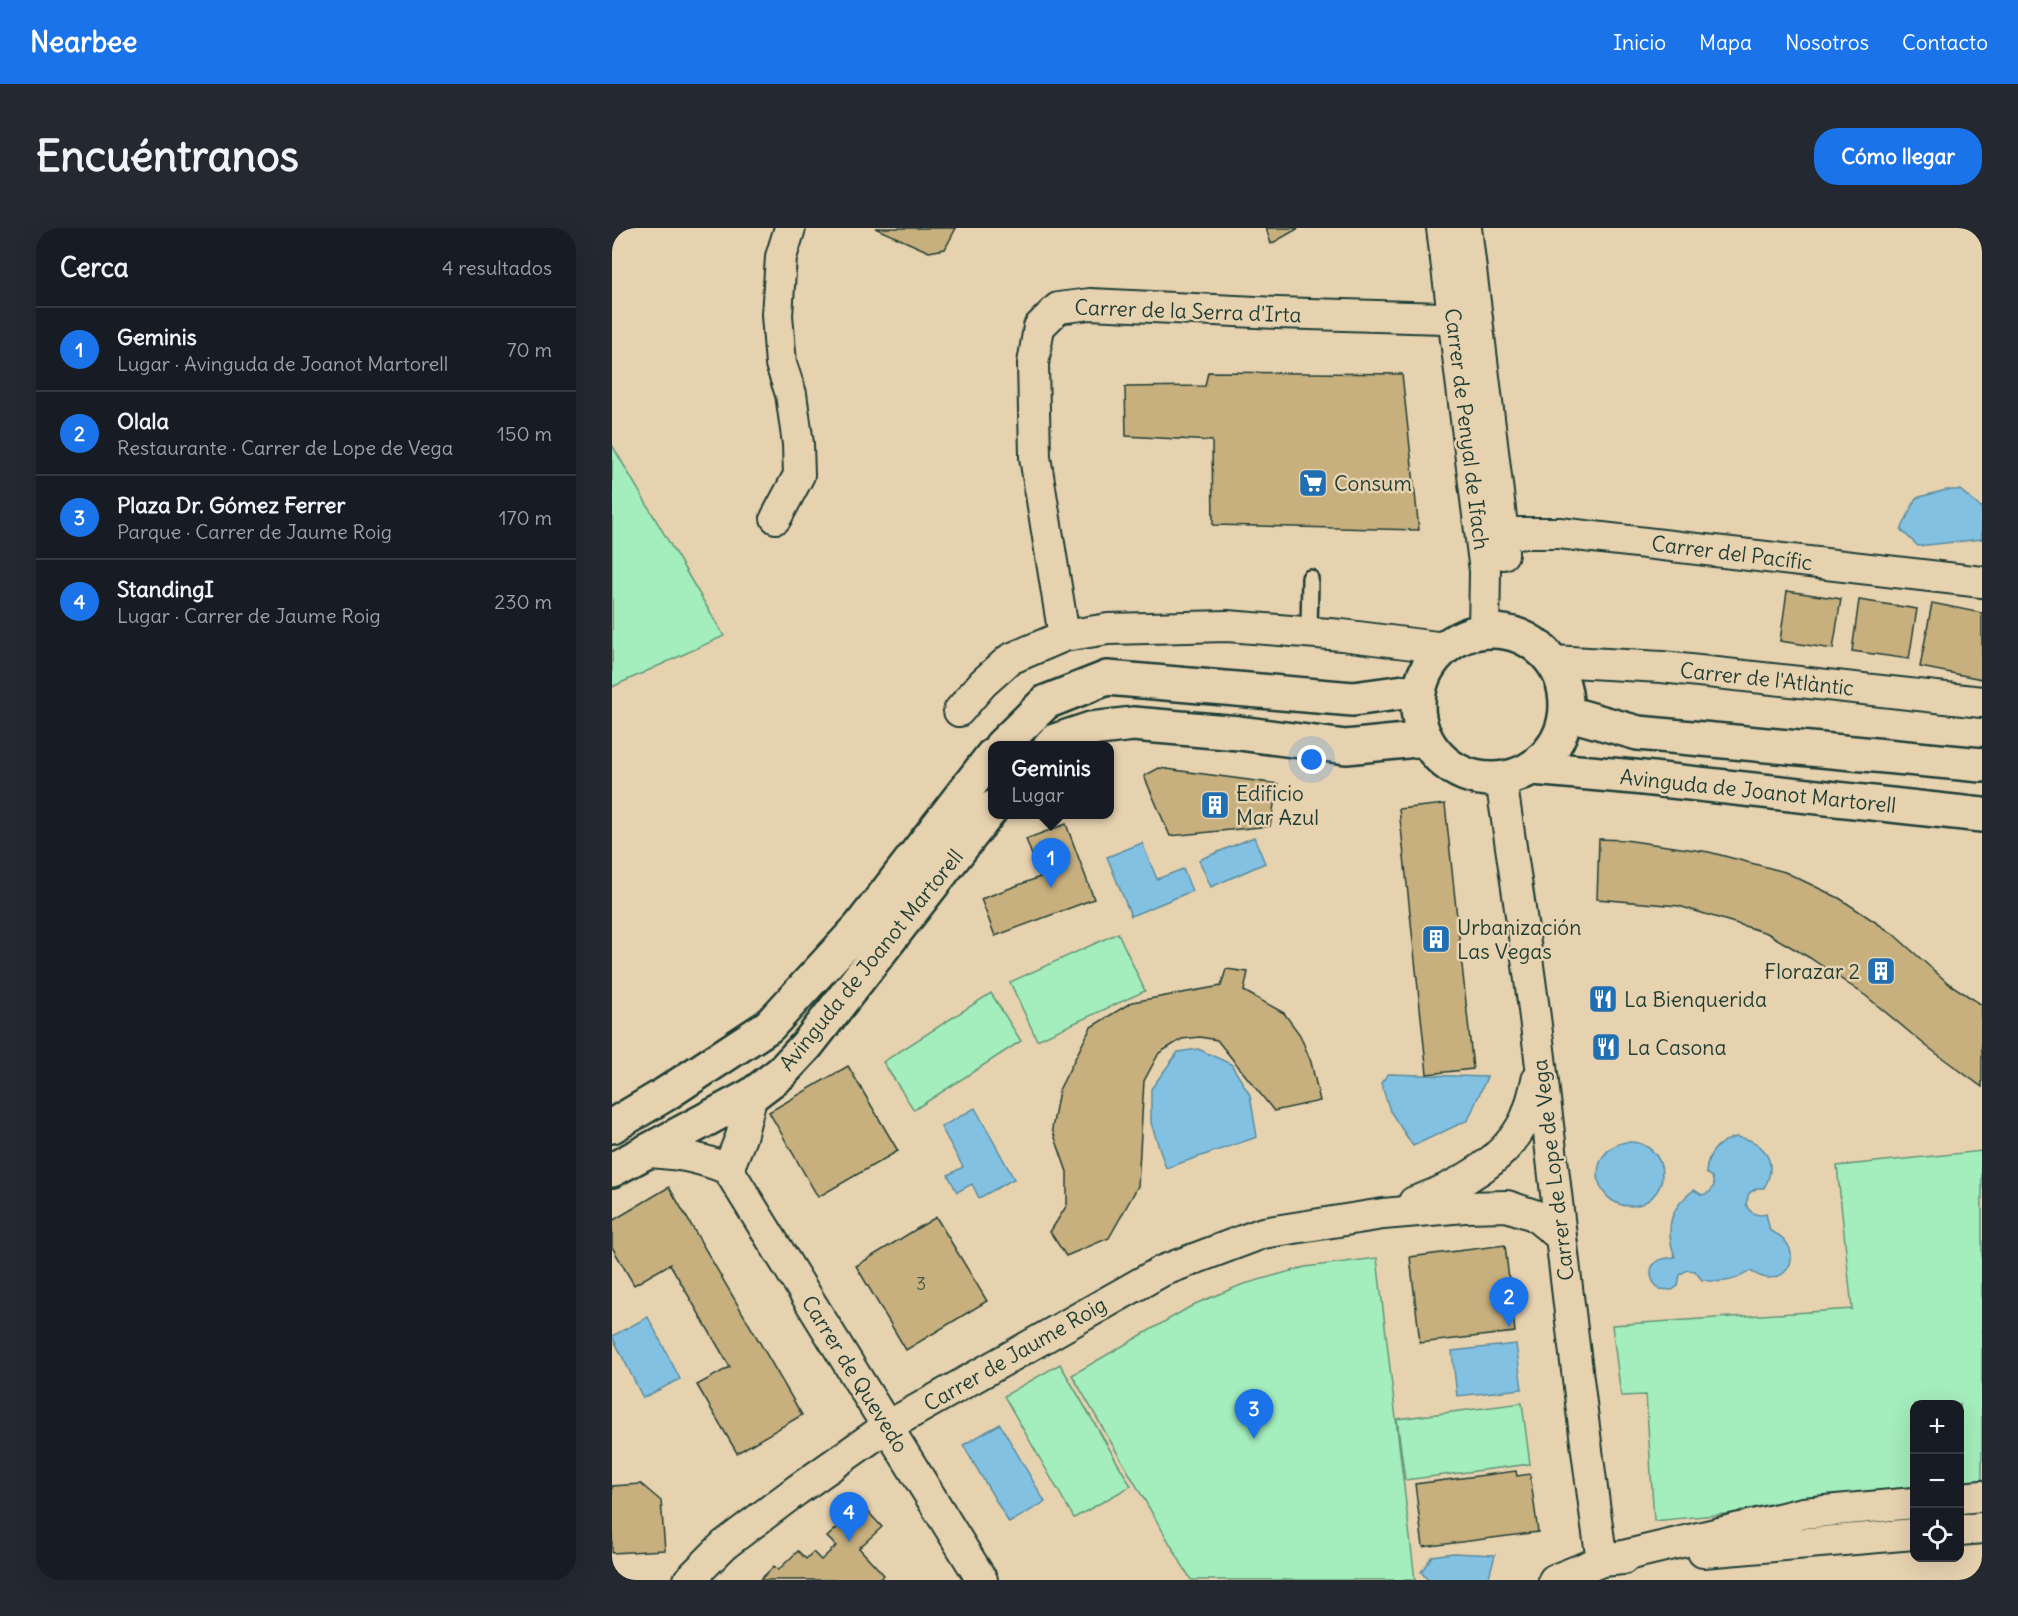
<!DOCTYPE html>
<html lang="es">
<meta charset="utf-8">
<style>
body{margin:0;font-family:Delius,sans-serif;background:#242831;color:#f1f3f6}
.controls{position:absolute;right:18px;bottom:18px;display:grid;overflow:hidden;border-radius:12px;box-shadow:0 6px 24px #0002}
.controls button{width:54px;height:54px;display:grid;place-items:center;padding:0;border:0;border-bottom:2px solid #363941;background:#171b24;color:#f1f3f6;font:30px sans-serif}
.you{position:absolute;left:700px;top:532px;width:21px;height:21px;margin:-15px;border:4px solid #fff;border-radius:50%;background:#1a73e8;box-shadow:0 0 0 9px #1a73e833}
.badge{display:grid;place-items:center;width:39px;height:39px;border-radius:50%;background:#1a73e8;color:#fff;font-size:20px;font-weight:700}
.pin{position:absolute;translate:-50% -50px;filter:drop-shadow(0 2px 3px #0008)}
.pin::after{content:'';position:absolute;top:32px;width:21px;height:18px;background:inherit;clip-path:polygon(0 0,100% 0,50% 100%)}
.popup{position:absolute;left:376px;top:513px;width:126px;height:78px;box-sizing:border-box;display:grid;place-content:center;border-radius:12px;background:#171b24;filter:drop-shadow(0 2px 4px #0005);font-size:20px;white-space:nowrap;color:#9ea1a6}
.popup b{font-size:22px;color:#f1f3f6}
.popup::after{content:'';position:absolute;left:50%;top:100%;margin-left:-12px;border:12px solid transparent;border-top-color:#171b24}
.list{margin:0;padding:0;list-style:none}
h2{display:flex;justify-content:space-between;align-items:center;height:78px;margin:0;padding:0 24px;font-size:26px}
h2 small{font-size:20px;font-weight:400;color:#9ea1a6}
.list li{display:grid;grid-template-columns:39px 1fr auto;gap:18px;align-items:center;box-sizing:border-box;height:84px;padding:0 24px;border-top:2px solid #363941}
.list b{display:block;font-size:22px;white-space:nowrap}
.list p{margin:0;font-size:20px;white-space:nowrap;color:#9ea1a6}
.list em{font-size:20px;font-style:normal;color:#9ea1a6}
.icon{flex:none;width:33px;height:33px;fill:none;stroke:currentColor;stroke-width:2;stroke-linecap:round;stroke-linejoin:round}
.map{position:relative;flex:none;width:1370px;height:1352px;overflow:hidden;border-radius:24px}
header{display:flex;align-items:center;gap:36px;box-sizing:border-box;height:84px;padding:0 30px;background:#1a73e8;color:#fff}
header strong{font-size:28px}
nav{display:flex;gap:33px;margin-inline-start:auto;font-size:21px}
.intro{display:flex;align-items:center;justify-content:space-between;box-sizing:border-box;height:144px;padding:0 36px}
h1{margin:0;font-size:42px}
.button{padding:15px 27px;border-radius:24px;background:#1a73e8;color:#fff;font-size:21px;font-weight:700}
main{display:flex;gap:36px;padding:0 36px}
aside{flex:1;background:#171b24;border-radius:24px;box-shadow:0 6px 24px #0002}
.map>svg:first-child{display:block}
.green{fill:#a4edbc;stroke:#629578;stroke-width:1.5}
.water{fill:#83c1e3;stroke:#5b8c9d;stroke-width:1.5}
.building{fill:#c7af7e;stroke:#1f3d34;stroke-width:1.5}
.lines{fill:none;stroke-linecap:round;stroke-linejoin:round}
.lane-casing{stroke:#1f3d34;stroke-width:20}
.street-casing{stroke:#1f3d34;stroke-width:34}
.secondary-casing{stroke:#1f3d34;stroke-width:38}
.lane{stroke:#e7d2b0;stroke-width:15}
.street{stroke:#e7d2b0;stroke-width:30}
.secondary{stroke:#e7d2b0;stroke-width:33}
.labels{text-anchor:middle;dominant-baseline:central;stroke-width:5;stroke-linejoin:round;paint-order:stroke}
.number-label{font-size:18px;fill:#495a46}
.street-label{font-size:21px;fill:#1f3d34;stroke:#e7d2b0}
.poi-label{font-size:21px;fill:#1f3d34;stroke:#e7d2b0;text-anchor:start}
</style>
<header>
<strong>Nearbee</strong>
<nav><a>Inicio</a><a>Mapa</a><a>Nosotros</a><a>Contacto</a></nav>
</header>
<div class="intro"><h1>Encuéntranos</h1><a class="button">Cómo llegar</a></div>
<main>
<aside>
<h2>Cerca<small>4 resultados</small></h2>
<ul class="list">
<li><span class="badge">1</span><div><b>Geminis</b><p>Lugar · Avinguda de Joanot Martorell</p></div><em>70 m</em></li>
<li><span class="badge">2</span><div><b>Olala</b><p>Restaurante · Carrer de Lope de Vega</p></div><em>150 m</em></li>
<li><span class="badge">3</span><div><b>Plaza Dr. Gómez Ferrer</b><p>Parque · Carrer de Jaume Roig</p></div><em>170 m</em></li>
<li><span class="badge">4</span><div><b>StandingI</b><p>Lugar · Carrer de Jaume Roig</p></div><em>230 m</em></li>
</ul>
</aside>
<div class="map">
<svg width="1370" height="1352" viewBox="0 0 1370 1352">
<rect width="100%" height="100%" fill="#e7d2b0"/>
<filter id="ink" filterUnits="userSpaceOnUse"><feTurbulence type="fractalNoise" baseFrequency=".0167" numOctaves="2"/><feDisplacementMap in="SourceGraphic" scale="12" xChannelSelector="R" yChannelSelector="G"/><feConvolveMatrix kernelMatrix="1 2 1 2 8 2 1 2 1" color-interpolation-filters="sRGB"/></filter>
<g filter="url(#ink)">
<!-- green -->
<g class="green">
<path d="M0,217L112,408L0,459Z"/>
<path d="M506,705L533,763L425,812L398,754Z"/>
<path d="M379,765L409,813L302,882L271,834Z"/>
<path d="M1370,923V1261L1348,1263V1176H1302V1267L1042,1293L1034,1167L1009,1168L1000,1097L1240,1081L1225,938Z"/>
<path d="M765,1030L803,1352H579L460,1147L583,1076L629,1057L693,1039Z"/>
<path d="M448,1136L519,1258L462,1290L392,1168Z"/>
<path d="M910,1175L918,1236L793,1252L785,1191Z"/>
</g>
<!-- water -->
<g class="water">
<path d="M1334,262H1348L1367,278L1370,279V311L1306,318L1289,302L1304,270Z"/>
<path d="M642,609L653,635L599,659L587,632Z"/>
<path d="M530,615L545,651L571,641L580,663L519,688L495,629Z"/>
<path d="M586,821L619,836L638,867L645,909L554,940L539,895V861L566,824Z"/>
<path d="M776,846L875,849L856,892L801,918L778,883L769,855Z"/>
<path d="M363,880L402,951L367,970L360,956L345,964L336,947L351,939L329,899Z"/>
<path d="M1124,909C1152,912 1167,934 1152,960H1145L1137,965L1134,976C1137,984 1144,989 1154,986L1158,1003C1189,1014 1184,1050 1156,1050C1149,1050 1144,1046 1138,1043C1122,1054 1109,1055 1090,1052L1083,1043L1075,1042L1068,1047L1066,1058L1060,1062L1048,1061C1038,1054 1034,1038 1048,1032C1052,1030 1058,1030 1063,1029C1053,1001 1057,980 1082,962L1090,967L1098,964L1102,957L1100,949L1094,945C1095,925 1105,914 1124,909Z"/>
<circle cx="1018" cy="946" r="32"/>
<path d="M36,1089L68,1151L31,1170L0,1108Z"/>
<path d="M904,1116L910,1161L845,1168L840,1123Z"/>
<path d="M388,1196L433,1274L397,1295L351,1217Z"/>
<path d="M841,1325L883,1327L876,1352H816L809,1344L820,1328Z"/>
</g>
<!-- building -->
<g class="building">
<path d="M263,0H344L333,21L317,24Z"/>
<path d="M654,0H687L659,16Z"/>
<path d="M596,144L790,146L807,302L601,297L600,213L514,208L513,159L593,158Z"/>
<path d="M1175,363L1229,371L1221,421L1168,413Z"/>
<path d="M1247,372L1305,381L1297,431L1240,423Z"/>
<path d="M1320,375L1370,385V451L1308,439Z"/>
<path d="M547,540L666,556L658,598L558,608L532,548Z"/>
<path d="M833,576L861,841L815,846L787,581Z"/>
<path d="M454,596L482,671L383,708L369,671L428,649L414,611Z"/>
<path d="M987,611L1013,612L1097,624L1173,644L1227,670L1280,705L1336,755L1370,777V859L1313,817L1254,768L1198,730L1155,705L1067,678L985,671Z"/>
<path d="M614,741L636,744L632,763L672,785L688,807L699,834L708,873L662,883L605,812L588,809L570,811L547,825L532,853L526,958L497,1010L454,1028L438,1004L455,977V944L440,901L447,862L479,799L520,774L609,758Z"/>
<path d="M236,838L286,923L206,969L157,884Z"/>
<path d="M57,959L190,1187L125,1225L85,1157L118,1139L58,1036L22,1057L0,1019V993Z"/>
<path d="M324,989L375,1073L294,1122L244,1038Z"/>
<path d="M893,1017L903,1104L808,1115L798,1029Z"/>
<path d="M904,1243L905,1248L918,1246L926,1304L811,1319L803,1256Z"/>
<path d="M29,1256L49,1273L53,1322L0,1325V1258Z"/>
<path d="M250,1277L270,1299L247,1320L272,1347L267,1352H148L162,1338L166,1342L186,1323L194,1331L201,1324L209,1332L224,1318L215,1309Z"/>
</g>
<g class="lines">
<!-- lane casing -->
<g class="lane-casing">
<path id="lane" d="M697,404L698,350"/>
</g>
<!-- street casing -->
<g class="street-casing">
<g id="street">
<path d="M830,0L873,343L872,403"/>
<path d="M854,0L891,306V326"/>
<path d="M164,290L187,247L186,216L179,166L169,136L165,87L169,29L178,0"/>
<path d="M869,305H947L1370,354"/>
<path d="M452,408L423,229L421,136L427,99L446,80L478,76L665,85L865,91"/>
<path d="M940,433L1050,439L1370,474"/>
<path d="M347,483L371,455L398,431L452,408L496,401L615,398L730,407L833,420"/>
<path d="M889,551C903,647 918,743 929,838C949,1003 966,1168 990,1333L1191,1285L1302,1275"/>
<path d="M32,924C64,925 86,929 116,941L370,1352"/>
<path d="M116,941L129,909L140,867"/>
<path d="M802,974C844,959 892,934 913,892C919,879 922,865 925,852"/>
<path d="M1348,1270L1370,1268"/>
<path d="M1348,1302L1370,1300"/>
<path d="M1091,1324L1302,1306"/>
<path d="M77,1352L112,1317L185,1262L276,1198L550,1043L651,1005L771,986L853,979L895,978L922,987L948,1008"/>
<path d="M942,1352L990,1333L1011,1331"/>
</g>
</g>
<!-- secondary casing -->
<g class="secondary-casing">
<g id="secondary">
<circle cx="880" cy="477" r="74"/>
<path d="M955,485L1026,505L1370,537"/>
<path d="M389,518L434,474L495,450L741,471L807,462"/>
<path d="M438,518L443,513L479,501L521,496L627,505L734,519L814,511"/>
<path d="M921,540L1022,549L1370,587"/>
<path d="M0,898L52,867L157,798L247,700L380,528"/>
<path d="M0,942L140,867L169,845L195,817L380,580"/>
</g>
</g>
<!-- lane -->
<use href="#lane" class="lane"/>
<!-- street -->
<use href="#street" class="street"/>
<!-- secondary -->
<use href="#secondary" class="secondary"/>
</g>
</g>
<!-- icons -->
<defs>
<g id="supermarket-square" transform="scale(1.5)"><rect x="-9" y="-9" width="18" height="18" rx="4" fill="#1f6fb2" stroke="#e7d2b0"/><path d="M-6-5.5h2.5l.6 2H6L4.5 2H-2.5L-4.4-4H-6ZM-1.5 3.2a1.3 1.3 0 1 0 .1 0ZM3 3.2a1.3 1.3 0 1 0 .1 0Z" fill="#fff"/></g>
<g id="building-square" transform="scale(1.5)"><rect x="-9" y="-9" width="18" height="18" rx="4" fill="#1f6fb2" stroke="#e7d2b0"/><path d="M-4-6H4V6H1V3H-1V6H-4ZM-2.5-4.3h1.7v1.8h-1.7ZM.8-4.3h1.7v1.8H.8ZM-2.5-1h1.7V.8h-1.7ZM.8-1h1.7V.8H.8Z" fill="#fff"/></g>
<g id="restaurant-square" transform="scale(1.5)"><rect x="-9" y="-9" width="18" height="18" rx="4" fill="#1f6fb2" stroke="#e7d2b0"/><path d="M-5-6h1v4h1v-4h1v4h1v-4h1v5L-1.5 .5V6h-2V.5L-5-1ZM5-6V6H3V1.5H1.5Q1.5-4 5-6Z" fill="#fff"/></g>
</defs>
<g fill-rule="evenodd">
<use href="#supermarket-square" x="701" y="255"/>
<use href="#building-square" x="603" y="577"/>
<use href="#building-square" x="824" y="711"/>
<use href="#building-square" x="1269" y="743"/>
<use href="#restaurant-square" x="991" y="771"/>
<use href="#restaurant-square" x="994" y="819"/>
</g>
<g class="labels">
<!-- number labels -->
<g class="number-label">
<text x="309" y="1055">3</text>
</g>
<!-- street labels -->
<g class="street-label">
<text transform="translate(576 83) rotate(2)">Carrer de la Serra d'Irta</text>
<text transform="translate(855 201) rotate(83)">Carrer de Penyal de Ifach</text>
<text transform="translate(1120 325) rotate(7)">Carrer del Pacífic</text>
<text transform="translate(1155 451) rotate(6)">Carrer de l'Atlàntic</text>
<text transform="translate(1146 563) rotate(6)">Avinguda de Joanot Martorell</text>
<text transform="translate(259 732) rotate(-51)">Avinguda de Joanot Martorell</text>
<text transform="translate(941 942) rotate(-97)">Carrer de Lope de Vega</text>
<text transform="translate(403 1126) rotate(-30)">Carrer de Jaume Roig</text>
<text transform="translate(243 1146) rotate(58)">Carrer de Quevedo</text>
</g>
<!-- poi labels -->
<g class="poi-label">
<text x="722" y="255">Consum</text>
<text x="624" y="565">Edificio<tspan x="624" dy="24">Mar Azul</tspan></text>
<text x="845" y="699">Urbanización<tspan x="845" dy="24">Las Vegas</tspan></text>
<text x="1248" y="743" text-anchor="end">Florazar 2</text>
<text x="1012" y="771">La Bienquerida</text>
<text x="1015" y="819">La Casona</text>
</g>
</g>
</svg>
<div class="controls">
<button>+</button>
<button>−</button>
<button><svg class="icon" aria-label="locate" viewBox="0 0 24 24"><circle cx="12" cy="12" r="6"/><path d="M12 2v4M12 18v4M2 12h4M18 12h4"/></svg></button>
</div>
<div class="you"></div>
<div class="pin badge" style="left:439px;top:660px">1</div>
<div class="popup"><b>Geminis</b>Lugar</div>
<div class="pin badge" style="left:897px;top:1099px">2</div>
<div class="pin badge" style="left:642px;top:1211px">3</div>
<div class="pin badge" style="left:237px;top:1314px">4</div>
</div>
</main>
